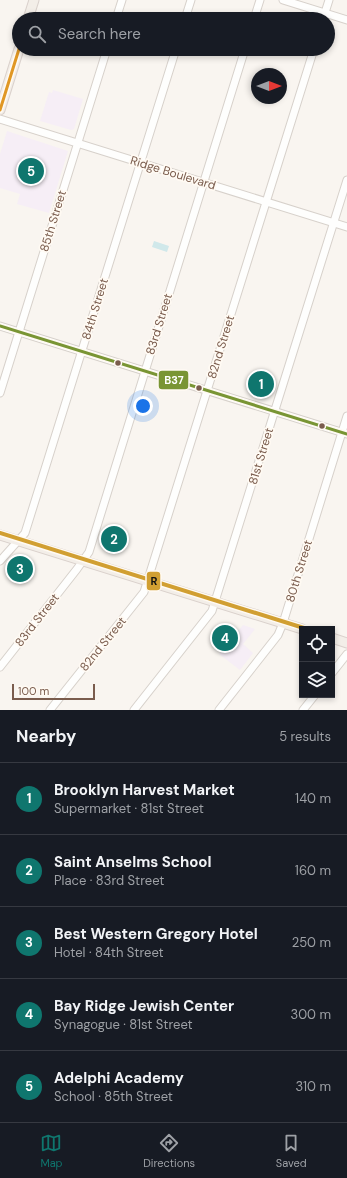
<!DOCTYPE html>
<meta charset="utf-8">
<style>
body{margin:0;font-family:"DM Sans",sans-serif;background:#20242c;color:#f1f3f6}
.controls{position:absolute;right:12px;bottom:12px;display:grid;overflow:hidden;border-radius:0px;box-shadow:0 2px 6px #0003}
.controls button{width:36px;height:36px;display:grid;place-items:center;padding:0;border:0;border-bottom:1px solid #363941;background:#171b24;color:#f1f3f6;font:20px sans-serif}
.compass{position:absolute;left:251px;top:68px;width:36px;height:36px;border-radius:50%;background:#171b24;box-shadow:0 2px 6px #0003;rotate:90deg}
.scale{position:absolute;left:12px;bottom:10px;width:83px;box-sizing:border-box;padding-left:4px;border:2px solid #7a5c4d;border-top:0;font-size:11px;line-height:14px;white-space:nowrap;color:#7a5c4d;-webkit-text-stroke:3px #fffaf3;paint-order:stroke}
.you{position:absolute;left:143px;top:406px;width:14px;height:14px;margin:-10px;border:3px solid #fff;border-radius:50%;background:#1a73e8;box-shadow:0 0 0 6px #1a73e833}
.badge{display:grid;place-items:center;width:26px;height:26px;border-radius:50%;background:#0f766e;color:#fff;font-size:13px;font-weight:700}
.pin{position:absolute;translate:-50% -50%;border:2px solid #fff;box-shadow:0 1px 4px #0006}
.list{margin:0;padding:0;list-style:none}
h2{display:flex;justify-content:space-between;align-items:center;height:52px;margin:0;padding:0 16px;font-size:17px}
h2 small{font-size:13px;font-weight:400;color:#9ea1a6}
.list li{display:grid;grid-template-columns:26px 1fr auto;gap:12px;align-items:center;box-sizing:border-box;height:72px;padding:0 16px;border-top:1px solid #363941}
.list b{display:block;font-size:15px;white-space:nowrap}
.list p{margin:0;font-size:13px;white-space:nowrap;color:#9ea1a6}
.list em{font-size:13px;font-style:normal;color:#9ea1a6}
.icon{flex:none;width:22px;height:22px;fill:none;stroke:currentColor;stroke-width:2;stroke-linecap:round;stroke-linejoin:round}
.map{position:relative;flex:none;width:347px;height:710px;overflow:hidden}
.search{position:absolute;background:#171b24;box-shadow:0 2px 6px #0003;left:12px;right:12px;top:12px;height:44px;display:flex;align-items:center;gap:10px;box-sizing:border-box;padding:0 14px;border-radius:22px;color:#9ea1a6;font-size:15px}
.sheet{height:412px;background:#171b24}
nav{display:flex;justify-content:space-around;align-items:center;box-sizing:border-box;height:56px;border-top:1px solid #363941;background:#171b24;font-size:11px;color:#9ea1a6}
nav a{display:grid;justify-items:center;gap:2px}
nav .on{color:#0f766e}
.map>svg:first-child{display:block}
.education{fill:#f6eef6}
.water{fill:#d0e8ea}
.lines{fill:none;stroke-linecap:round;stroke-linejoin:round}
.minor-casing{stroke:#d7d1cb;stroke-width:9}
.major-casing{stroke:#dad1cc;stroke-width:11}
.minor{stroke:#fefefd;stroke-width:7}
.major{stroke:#f3eee8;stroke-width:9}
.bus-1-casing{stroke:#fffaf3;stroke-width:6}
.bus-2-casing{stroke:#fffaf3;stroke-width:6}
.bus-1{stroke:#799534;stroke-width:3}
.bus-2{stroke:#e09724;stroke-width:3}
.metro-1-casing{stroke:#fffaf3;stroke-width:7}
.metro-1{stroke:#d19f32;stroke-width:4}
.bus-dot{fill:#7a5c4d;stroke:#fffaf3;stroke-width:1.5}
.labels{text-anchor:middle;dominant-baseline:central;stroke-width:3.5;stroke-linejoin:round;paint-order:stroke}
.street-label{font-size:12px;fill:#7a5c4d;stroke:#fffaf3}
.line-badge{stroke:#fffaf3;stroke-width:1.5}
.badge-label{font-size:11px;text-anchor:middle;font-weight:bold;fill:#fff}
.pale-badge-label{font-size:11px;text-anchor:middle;font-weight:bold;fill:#111}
</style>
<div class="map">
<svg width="347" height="710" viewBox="0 0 347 710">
<rect width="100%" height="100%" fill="#f9f5f0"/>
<!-- education -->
<g class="education">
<path d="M53,90L83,99L74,129L71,130L40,121L49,92L52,93Z"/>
<path d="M7,131L68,151L49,213L17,204L20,194L0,188V154Z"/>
<path d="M243,625L255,629L243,644L253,653L240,670L219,654Z"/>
</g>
<!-- water -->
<path class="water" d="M154,241L169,246L167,252L152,247Z"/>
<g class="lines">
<!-- minor casing -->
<g class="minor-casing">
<g id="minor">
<path d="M283,0L347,20"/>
<path d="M116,19L122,0"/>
<path d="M185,19L191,0"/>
<path d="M254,19L260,0"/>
<path d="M323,19L329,0"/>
<path d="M0,119L347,227"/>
<path d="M0,326L347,434"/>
<path d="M0,393L107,49"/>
<path d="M0,561L25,533L176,49"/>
<path d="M0,667L77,569L89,552L245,49"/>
<path d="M332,673L347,654"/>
<path d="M50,710L144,592L314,49"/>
<path d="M134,710L212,611L347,180"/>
<path d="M219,710L278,635L283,623L347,416"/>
<path d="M303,710L315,695"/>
</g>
</g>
<!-- major casing -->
<g class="major-casing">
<g id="major">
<path d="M28,19L34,0"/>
<path d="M0,110L19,49"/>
<path d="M0,535L302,629"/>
<path d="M332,638L347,643"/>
</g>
</g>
<!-- minor -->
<use href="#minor" class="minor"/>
<!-- major -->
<use href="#major" class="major"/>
<!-- bus-1 casing -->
<g class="bus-1-casing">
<path id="bus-1" d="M0,326L347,434"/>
</g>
<!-- bus-2 casing -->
<g class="bus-2-casing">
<path id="bus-2" d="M0,110L19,49"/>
</g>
<!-- bus-1 -->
<use href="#bus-1" class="bus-1"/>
<!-- bus-2 -->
<use href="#bus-2" class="bus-2"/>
<!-- metro-1 casing -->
<g class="metro-1-casing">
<path id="metro-1" d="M0,533L307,629"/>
</g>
<!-- metro-1 -->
<use href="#metro-1" class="metro-1"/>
</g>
<!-- markers -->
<g class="bus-dot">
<circle cx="118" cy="363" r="3.5"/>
<circle cx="199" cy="388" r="3.5"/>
<circle cx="322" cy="426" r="3.5"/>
</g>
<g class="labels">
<!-- street labels -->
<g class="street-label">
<text transform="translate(173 173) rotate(17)">Ridge Boulevard</text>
<text transform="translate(53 221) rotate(-73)">85th Street</text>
<text transform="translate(95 309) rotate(-73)">84th Street</text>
<text transform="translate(159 324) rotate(-73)">83rd Street</text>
<text transform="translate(221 347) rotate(-73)">82nd Street</text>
<text transform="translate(261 456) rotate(-73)">81st Street</text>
<text transform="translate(299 571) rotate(-73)">80th Street</text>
<text transform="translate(37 620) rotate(-52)">83rd Street</text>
<text transform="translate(103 644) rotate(-51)">82nd Street</text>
</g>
</g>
<g class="line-badge">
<rect x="158" y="370" width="31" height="20" rx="4" fill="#799534"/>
<rect x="146" y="571" width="15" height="20" rx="4" fill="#d19f32"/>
</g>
<g class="badge-label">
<text x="174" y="384">B37</text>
</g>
<g class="pale-badge-label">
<text x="154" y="585">R</text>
</g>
</svg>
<div class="controls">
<button><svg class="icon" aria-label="locate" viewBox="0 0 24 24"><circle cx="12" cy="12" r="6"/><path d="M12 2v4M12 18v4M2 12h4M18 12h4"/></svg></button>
<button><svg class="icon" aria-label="layers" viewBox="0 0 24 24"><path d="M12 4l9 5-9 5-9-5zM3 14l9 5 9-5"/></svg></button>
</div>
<svg class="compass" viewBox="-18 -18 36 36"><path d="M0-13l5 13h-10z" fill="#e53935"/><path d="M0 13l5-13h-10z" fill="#9ea1a6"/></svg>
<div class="scale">100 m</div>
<div class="you"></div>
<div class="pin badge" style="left:261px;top:384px">1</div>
<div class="pin badge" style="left:114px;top:539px">2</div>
<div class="pin badge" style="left:20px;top:569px">3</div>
<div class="pin badge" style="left:225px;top:638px">4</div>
<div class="pin badge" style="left:31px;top:171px">5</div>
<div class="search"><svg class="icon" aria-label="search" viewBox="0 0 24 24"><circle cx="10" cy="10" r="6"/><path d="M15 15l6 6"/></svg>Search here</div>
</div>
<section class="sheet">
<h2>Nearby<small>5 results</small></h2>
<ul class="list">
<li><span class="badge">1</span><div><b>Brooklyn Harvest Market</b><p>Supermarket · 81st Street</p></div><em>140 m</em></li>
<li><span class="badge">2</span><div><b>Saint Anselms School</b><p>Place · 83rd Street</p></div><em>160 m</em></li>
<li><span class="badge">3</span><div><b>Best Western Gregory Hotel</b><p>Hotel · 84th Street</p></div><em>250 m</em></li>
<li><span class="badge">4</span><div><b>Bay Ridge Jewish Center</b><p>Synagogue · 81st Street</p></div><em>300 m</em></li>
<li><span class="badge">5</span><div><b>Adelphi Academy</b><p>School · 85th Street</p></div><em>310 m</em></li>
</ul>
</section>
<nav>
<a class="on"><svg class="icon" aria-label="map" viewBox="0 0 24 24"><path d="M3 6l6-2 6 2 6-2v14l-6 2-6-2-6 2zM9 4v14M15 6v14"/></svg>Map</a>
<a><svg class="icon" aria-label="directions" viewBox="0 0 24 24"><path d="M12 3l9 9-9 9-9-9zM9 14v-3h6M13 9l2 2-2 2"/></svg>Directions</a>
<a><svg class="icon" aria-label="saved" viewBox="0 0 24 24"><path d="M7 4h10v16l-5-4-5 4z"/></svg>Saved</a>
</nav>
